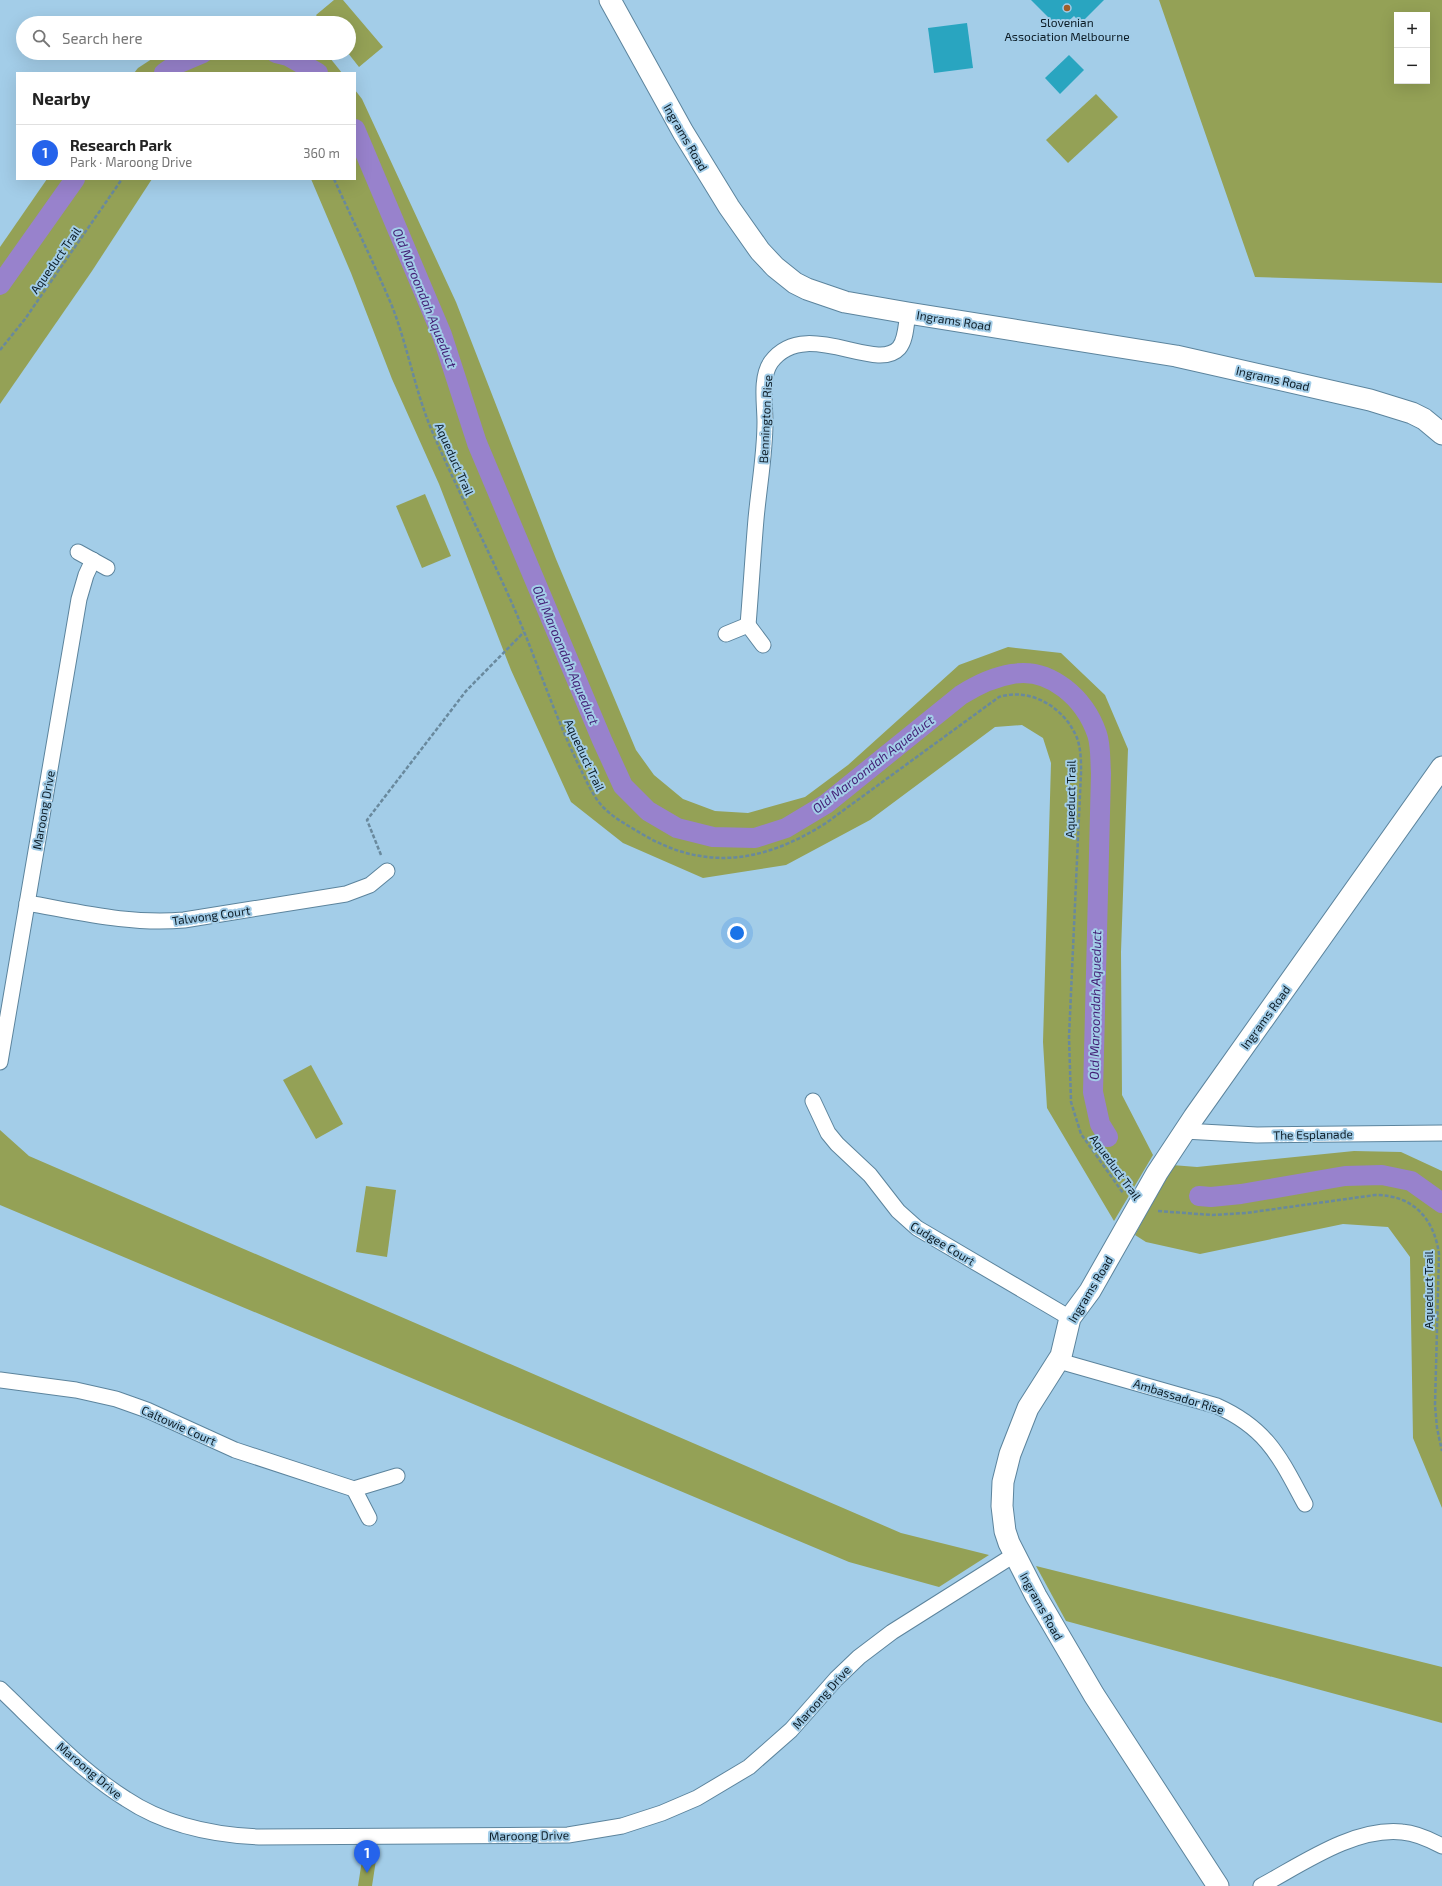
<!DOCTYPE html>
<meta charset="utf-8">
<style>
body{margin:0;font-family:"Exo 2",sans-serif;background:#f2f2f2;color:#222}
.controls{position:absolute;right:12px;top:12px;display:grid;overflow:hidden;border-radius:0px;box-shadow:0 4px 16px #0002}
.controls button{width:36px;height:36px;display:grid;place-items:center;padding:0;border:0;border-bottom:1px solid #e0e0e0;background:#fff;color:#222;font:20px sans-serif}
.you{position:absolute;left:737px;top:933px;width:14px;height:14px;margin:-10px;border:3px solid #fff;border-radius:50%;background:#1a73e8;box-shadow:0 0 0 6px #1a73e833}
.badge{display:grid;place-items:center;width:26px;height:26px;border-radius:50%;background:#2563eb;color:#fff;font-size:13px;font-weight:700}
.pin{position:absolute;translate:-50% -33px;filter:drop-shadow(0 1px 2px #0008)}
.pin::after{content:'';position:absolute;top:21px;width:14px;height:12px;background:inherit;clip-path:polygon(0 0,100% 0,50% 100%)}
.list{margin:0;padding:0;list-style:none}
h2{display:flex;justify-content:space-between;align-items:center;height:52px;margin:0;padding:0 16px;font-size:17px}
h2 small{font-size:13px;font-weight:400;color:#767676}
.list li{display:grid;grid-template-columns:26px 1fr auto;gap:12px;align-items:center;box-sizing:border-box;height:56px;padding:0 16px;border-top:1px solid #e0e0e0}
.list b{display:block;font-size:15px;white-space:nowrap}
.list p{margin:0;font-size:13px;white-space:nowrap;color:#767676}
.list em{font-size:13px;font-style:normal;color:#767676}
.icon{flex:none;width:22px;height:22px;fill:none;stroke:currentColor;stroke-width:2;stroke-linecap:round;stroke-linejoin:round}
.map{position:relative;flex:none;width:1442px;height:1886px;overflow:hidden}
.search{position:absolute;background:#fff;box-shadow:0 4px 16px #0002;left:16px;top:16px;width:340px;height:44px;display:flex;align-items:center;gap:10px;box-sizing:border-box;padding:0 14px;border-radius:22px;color:#767676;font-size:15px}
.panel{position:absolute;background:#fff;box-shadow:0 4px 16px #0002;left:16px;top:72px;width:340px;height:108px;border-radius:0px}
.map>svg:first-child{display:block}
.green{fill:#94a156;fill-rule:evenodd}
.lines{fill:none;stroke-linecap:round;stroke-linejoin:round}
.canal{stroke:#9882cc;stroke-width:20}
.building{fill:#29a5c0}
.street-casing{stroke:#5c849d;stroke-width:17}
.secondary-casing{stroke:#5c849d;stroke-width:23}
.path{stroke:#69899d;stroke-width:2.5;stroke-dasharray:4 2;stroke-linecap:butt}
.street{stroke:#fff;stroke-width:15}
.secondary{stroke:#fff;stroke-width:21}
.poi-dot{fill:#9f5e29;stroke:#a3cde8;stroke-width:1.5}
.labels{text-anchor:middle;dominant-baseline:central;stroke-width:4;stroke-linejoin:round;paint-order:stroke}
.poi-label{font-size:12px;fill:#0b1b25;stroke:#a3cde8}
.street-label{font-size:12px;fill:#0b1b25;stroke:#a3cde8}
.water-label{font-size:13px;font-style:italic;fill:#421e75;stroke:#a3cde8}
</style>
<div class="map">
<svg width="1442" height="1886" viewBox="0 0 1442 1886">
<rect width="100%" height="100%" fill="#a3cde8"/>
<!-- green -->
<g class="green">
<path d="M334,0H343L383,47L359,67L348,53L349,23H322L316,15Z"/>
<path d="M1159,0H1442V283L1255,277ZM1397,15H1427V81H1397Z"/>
<path d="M161,53H319L330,58L342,73H134L138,68Z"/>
<path d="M355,90L362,99L456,302L556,559L636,750L654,775L683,799L715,811L748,813L805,797L848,765L959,665L1008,647L1061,653L1105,695L1128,749L1121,952L1122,1095L1153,1155L1114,1221L1047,1108L1043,1042L1051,763L1043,738L1022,725L995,727L870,820L786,865L703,878L623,843L571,802L511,670L439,484L392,379L351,273L311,179H355Z"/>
<path d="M1096,94L1118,117L1068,163L1046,140Z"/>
<path d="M47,179H152L92,271L0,404V247Z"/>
<path d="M425,494L451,556L422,568L396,506Z"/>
<path d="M311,1065L343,1124L316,1139L283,1080Z"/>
<path d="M0,1130L29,1156L901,1533L989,1555L939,1587L849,1562L0,1205Z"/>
<path d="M1354,1151L1401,1152L1442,1171V1508L1413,1438L1410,1257L1388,1227L1343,1224L1200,1254L1146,1242L1135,1235L1172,1165L1197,1167Z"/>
<path d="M366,1186L396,1190L387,1257L356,1252Z"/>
<path d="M1036,1566L1442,1667V1723L1066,1621Z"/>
<path d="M362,1860H376L372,1886H358Z"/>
</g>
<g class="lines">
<!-- canal -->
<g class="canal">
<path d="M276,53L288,56L318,73"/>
<path d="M164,73L177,64L203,53"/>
<path d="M355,129L442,335L477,443L602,740L623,786L648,811L677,828L713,837L755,838L786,828L826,804L961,695C977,685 993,677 1012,674C1051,667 1085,699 1097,734C1101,745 1100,761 1101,773L1093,1092L1100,1124L1108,1137"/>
<path d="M0,285L75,179"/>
<path d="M1199,1196L1211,1197L1241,1194L1345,1176L1382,1175L1411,1181L1442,1203"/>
</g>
</g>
<!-- building -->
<g class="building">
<path d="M1031,0H1104L1081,23L1074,16L1060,29Z"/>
<path d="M967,23L973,68L934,73L928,28Z"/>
<path d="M1069,55L1084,70L1060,94L1045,78Z"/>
</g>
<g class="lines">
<!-- street casing -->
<g class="street-casing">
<g id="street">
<path d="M78,552L107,568"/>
<path d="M748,625C751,589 753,554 756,519C759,486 765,454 765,422C765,404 760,378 771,362C805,316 876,374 899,348C906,340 906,324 908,313"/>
<path d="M726,634L748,625L763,645"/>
<path d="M27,903C79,912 131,925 184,920L346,894L370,885L387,871"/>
<path d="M0,1062L79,599L86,575L93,560"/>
<path d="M813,1101L828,1133L837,1144L870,1175L898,1211L917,1228L1070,1318"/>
<path d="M1184,1131L1257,1135L1442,1133"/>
<path d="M1059,1361L1217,1406C1268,1429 1280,1458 1305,1504"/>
<path d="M0,1380L76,1390L116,1399L147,1410L235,1450L354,1489"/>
<path d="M369,1518L354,1489L397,1476"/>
<path d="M0,1689C39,1726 81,1771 126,1799C165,1825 213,1835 259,1837L568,1835L622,1826L662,1813L697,1798L749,1767L791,1730L836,1679L859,1657L892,1632L1014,1555"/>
<path d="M1261,1886C1302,1864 1354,1827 1402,1832C1416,1833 1429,1839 1442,1846"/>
</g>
</g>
<!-- secondary casing -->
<g class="secondary-casing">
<g id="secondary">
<path d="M610,0L683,132L729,207L760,251L775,267L795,283L807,289L845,302L908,313L1176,356L1370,400L1412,413L1424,419L1442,434"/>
<path d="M1218,1886L1094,1695L1036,1596L1009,1543L1005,1531L1002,1506L1003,1482L1010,1454L1028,1408L1061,1356L1070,1318L1090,1291L1157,1173L1194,1117L1442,767"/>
</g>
</g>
<!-- path -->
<g class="path">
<path d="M334,179C353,221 374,263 392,306C408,347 415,391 432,431C461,499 497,565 525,634C543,679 559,725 580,768C587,782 593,797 604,808C615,819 629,826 642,834C706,872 765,862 826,823L999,697C1031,687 1065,708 1077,738C1081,749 1081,761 1081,772L1069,1037L1071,1102L1081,1134L1123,1193"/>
<path d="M0,350L25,319L122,179"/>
<path d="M381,855L367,820L466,691L524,632"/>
<path d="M1158,1211L1212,1215L1246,1213L1375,1195C1413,1195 1434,1218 1439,1254L1435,1405L1437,1428L1442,1451"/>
</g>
<!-- street -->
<use href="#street" class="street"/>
<!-- secondary -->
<use href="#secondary" class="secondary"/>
</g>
<!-- markers -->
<circle class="poi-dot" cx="1067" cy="8" r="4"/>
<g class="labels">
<!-- poi labels -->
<g class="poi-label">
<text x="1067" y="22">Slovenian<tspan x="1067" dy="14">Association Melbourne</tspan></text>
</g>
<!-- street labels -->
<g class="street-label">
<text transform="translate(686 137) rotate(60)">Ingrams Road</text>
<text transform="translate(55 260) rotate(-55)">Aqueduct Trail</text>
<text transform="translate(954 320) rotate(9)">Ingrams Road</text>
<text transform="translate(1273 378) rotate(13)">Ingrams Road</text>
<text transform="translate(765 419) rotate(-87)">Bennington Rise</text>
<text transform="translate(455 459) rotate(66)">Aqueduct Trail</text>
<text transform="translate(585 755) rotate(65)">Aqueduct Trail</text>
<text transform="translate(1070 799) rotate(-89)">Aqueduct Trail</text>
<text transform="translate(43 810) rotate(-80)">Maroong Drive</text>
<text transform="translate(211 915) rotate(-8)">Talwong Court</text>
<text transform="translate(1265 1017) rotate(-54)">Ingrams Road</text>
<text transform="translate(1313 1134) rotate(-1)">The Esplanade</text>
<text transform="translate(1116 1167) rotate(54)">Aqueduct Trail</text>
<text transform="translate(943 1243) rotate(31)">Cudgee Court</text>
<text transform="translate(1090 1289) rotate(-59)">Ingrams Road</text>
<text transform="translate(1428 1290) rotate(-90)">Aqueduct Trail</text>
<text transform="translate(1179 1396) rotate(17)">Ambassador Rise</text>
<text transform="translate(179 1425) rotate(24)">Caltowie Court</text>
<text transform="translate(1042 1606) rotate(61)">Ingrams Road</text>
<text transform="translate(821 1697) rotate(-48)">Maroong Drive</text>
<text transform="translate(90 1770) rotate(40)">Maroong Drive</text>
<text transform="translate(529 1835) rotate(-1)">Maroong Drive</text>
</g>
<!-- water labels -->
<g class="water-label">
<text transform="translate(425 298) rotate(68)">Old Maroondah Aqueduct</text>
<text transform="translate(566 655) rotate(67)">Old Maroondah Aqueduct</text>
<text transform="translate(873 764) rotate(-38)">Old Maroondah Aqueduct</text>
<text transform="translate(1095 1005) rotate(-89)">Old Maroondah Aqueduct</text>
</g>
</g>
</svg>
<div class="controls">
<button>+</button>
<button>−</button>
</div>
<div class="you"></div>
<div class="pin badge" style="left:367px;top:1873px">1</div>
<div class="search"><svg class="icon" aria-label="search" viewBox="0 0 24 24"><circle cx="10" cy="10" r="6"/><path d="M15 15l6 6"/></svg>Search here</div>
<section class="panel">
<h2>Nearby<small></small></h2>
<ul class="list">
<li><span class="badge">1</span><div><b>Research Park</b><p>Park · Maroong Drive</p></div><em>360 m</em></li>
</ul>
</section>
</div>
